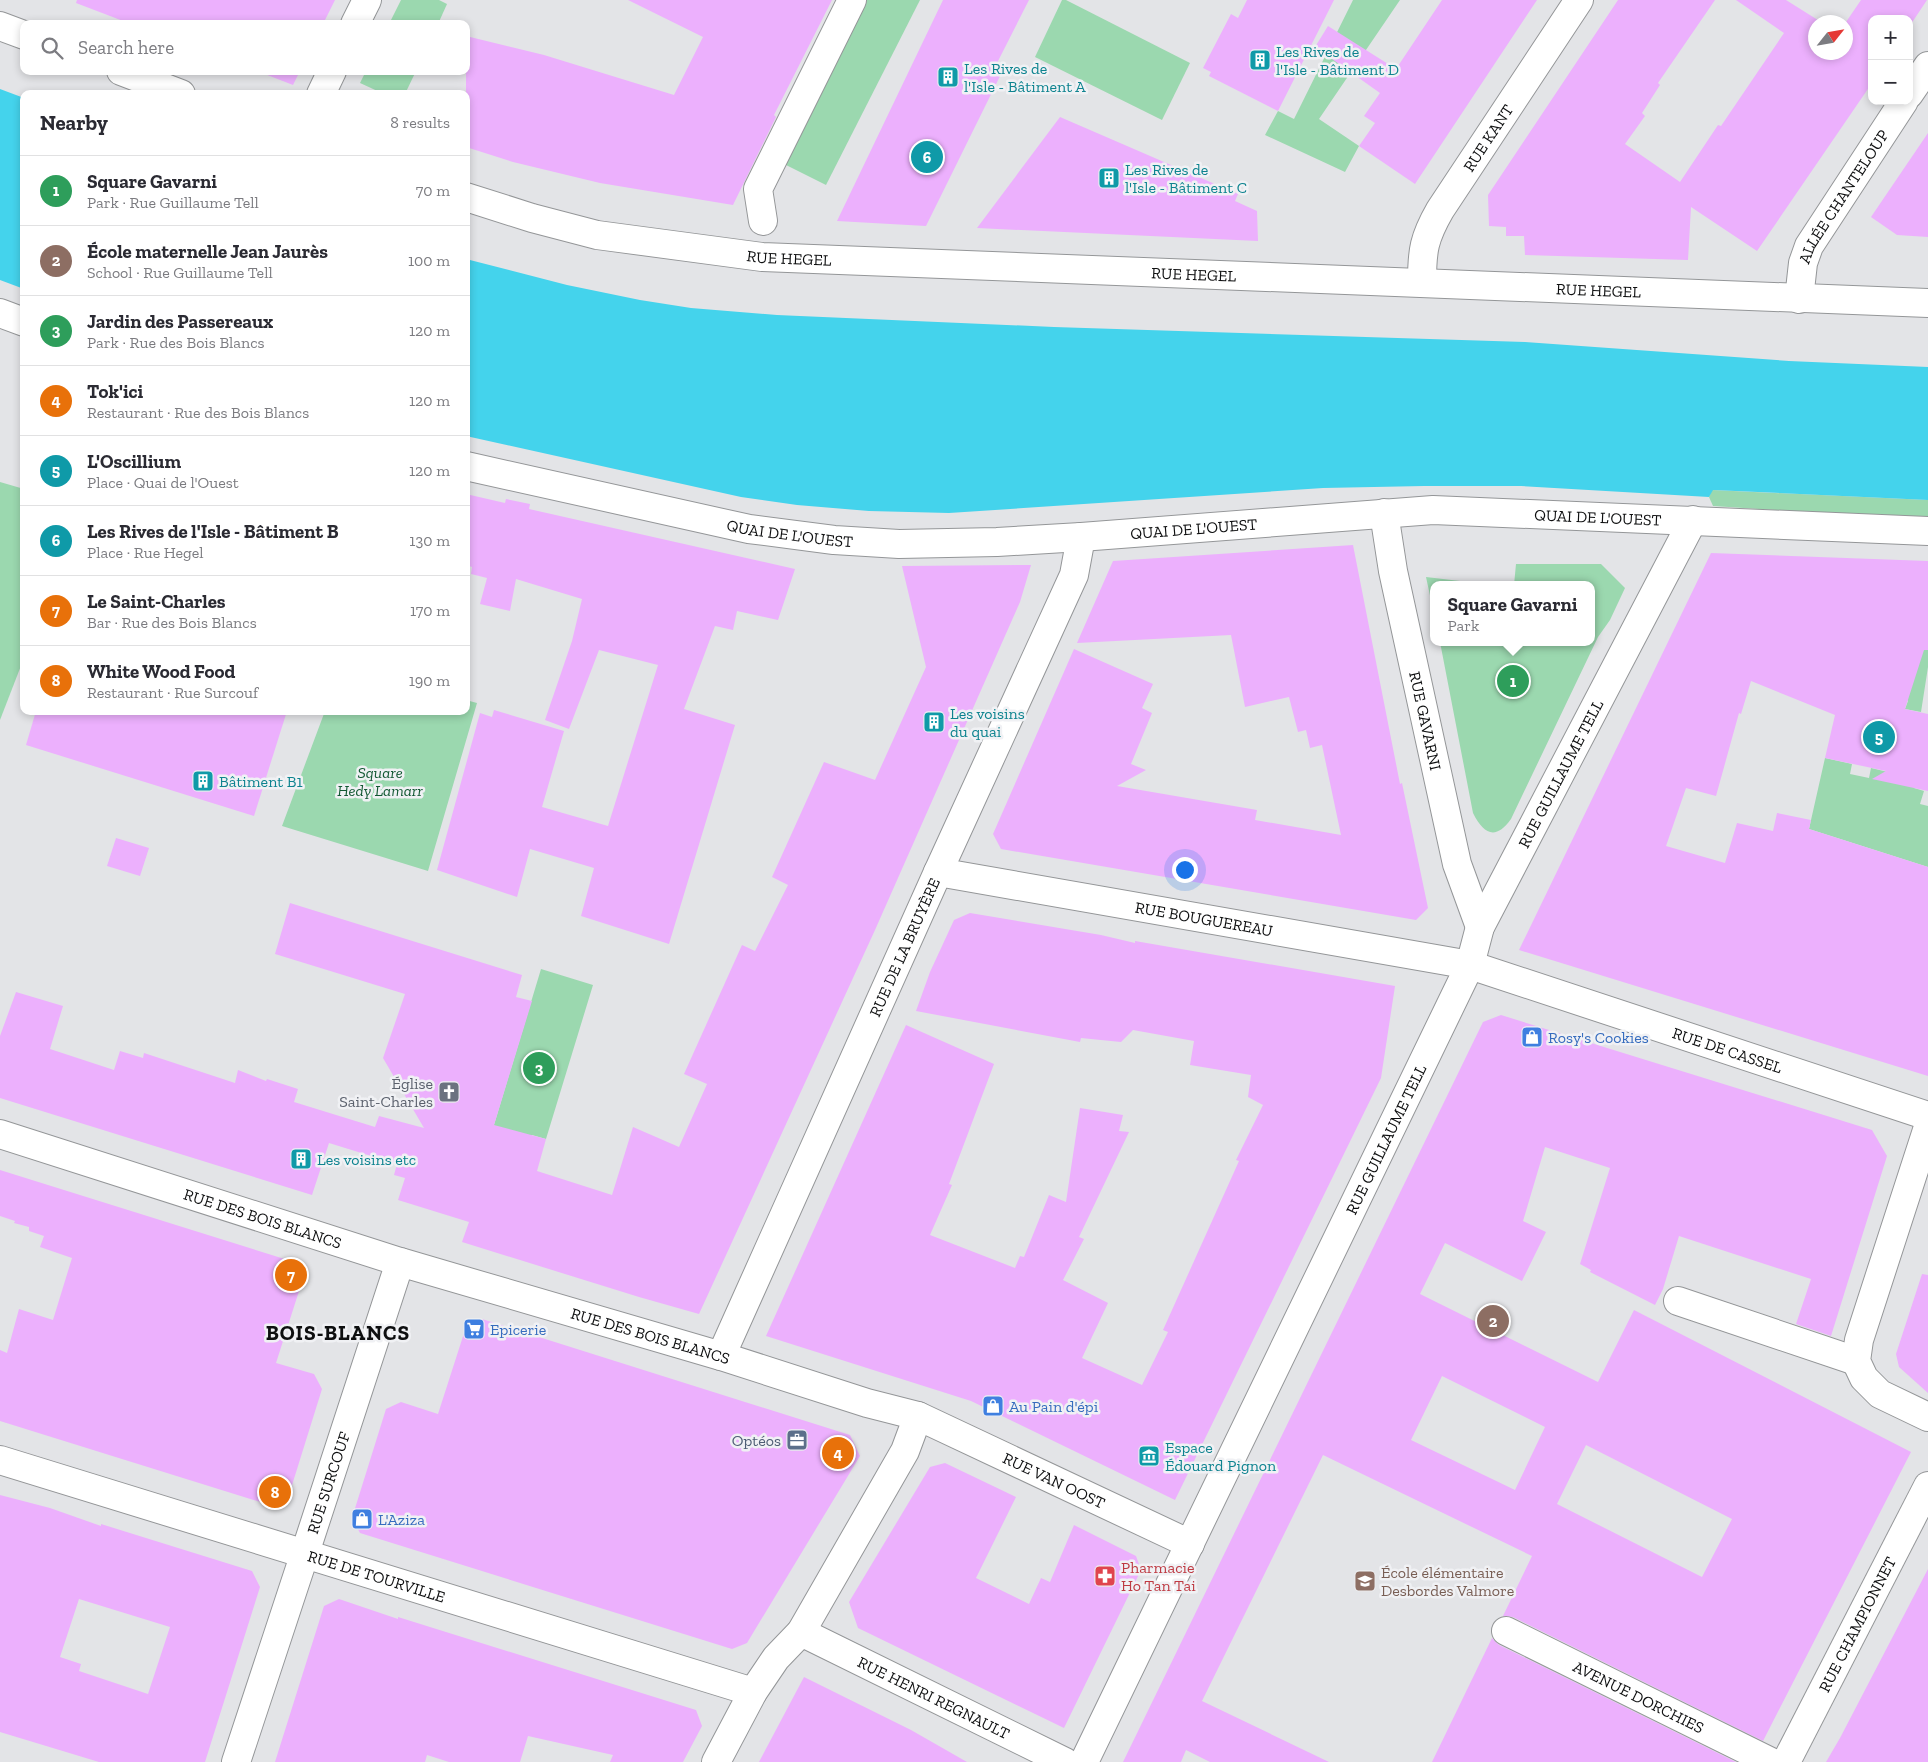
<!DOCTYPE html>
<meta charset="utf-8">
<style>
body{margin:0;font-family:"Zilla Slab",serif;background:#f7f7f7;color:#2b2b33}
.controls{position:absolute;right:15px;top:15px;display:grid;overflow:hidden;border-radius:10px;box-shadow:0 2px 8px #0003}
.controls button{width:45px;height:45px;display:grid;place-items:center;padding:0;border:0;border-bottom:1px solid #e1e1e2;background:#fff;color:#2b2b33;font:25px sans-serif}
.compass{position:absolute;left:1808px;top:15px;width:45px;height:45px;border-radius:50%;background:#fff;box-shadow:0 2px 8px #0003;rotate:59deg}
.you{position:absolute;left:1184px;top:869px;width:18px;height:18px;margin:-12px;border:4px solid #fff;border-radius:50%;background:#1a73e8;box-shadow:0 0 0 8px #1a73e833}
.badge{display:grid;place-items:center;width:32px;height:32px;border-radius:50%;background:#8f5e0b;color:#fff;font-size:16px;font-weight:700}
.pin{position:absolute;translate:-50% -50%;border:2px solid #fff;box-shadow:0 1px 5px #0006}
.popup{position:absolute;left:1430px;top:581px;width:165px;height:65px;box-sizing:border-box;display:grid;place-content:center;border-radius:10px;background:#fff;filter:drop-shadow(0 1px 4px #0005);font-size:16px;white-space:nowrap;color:#7c7c81}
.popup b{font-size:19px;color:#2b2b33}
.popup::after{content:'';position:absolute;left:50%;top:100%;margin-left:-10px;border:10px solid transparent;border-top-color:#fff}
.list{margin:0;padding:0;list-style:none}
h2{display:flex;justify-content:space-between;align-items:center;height:65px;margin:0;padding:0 20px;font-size:21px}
h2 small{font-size:16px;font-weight:400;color:#7c7c81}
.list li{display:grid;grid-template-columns:32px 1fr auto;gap:15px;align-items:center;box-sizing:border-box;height:70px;padding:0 20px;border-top:1px solid #e1e1e2}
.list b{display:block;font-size:19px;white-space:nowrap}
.list p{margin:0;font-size:16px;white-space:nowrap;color:#7c7c81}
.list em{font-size:16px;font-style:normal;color:#7c7c81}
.icon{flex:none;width:28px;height:28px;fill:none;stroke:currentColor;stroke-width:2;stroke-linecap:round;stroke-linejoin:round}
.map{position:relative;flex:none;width:1928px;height:1762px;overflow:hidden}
.search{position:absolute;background:#fff;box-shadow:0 2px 8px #0003;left:20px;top:20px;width:450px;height:55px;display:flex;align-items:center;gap:12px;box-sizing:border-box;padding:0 18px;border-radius:10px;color:#7c7c81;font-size:19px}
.panel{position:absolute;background:#fff;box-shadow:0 2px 8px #0003;left:20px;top:90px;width:450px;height:625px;border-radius:10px}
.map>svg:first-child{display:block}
.green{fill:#9bd8af}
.water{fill:#44d3ec}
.building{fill:#ecb0fd;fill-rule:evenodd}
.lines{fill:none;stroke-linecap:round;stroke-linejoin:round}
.pedestrian-casing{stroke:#949698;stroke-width:30}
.minor-casing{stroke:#949698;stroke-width:30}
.tertiary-casing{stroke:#949698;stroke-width:30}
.pedestrian{stroke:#fff;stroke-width:28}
.minor{stroke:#fff;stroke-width:28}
.tertiary{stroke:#fff;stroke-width:28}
.labels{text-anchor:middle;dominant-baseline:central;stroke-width:5;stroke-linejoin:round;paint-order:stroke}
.culture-label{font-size:16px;fill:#0d838f;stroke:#f0f1f4;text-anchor:start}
.street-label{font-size:16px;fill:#0e0f10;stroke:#f0f1f4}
.park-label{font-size:16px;font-style:italic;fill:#125833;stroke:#f0f1f4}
.shop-label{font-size:16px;fill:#366cbe;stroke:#f0f1f4;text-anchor:start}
.worship-label{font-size:16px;fill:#5b616d;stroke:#f0f1f4;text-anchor:end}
.service-label{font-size:16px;fill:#4e5e75;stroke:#f0f1f4;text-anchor:end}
.health-label{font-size:16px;fill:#be3a42;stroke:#f0f1f4;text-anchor:start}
.education-label{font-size:16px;fill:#785e54;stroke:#f0f1f4;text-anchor:start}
.district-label{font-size:21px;font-weight:bold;letter-spacing:1px;fill:#0e0f10;stroke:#f0f1f4}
</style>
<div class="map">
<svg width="1928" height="1762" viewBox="0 0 1928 1762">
<rect width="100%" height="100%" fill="#e3e4e7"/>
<!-- green -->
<g class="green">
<path d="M401,0H439L447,4L438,24H389Z"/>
<path d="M867,0H920L826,185L784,164Z"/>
<path d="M1062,0H1066L1190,63L1162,120L1035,57Z"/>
<path d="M1353,0H1400L1319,119L1359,146L1345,172L1265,135L1278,111L1294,119Z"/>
<path d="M366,71H416L405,94H384L360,83Z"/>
<path d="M0,482L24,489V658L0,720Z"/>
<path d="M1712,490L1928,500V520L1713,506L1709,497Z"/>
<path d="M1516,564H1601L1625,588L1610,620L1598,637L1511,819C1496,840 1484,835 1473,813L1440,642H1592V585H1514Z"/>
<path d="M1426,577L1494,585H1434V614Z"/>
<path d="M1879,647L1928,650V667L1921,712L1905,709L1908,701Z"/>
<path d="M466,700L477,703L428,871L282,826L325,711H466Z"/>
<path d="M1825,758L1852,764L1850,774L1869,778L1871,768L1917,779L1914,788L1924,791L1920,804L1928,806V867L1809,829Z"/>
<path d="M541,969L593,985L546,1139L532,1135L475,1188Z"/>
</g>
<!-- water -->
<g class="water">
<path d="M0,89L24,98V289L0,280Z"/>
<path d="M466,259L567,285L640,300L691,308L777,315L1054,327L1525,342L1789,361L1928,367V500L1713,490L1709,497L1521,486H1424L1323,488L949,513L869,511L797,505L741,497L466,436Z"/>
</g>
<!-- building -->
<g class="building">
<path d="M77,0H335L323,24H131L76,3Z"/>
<path d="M628,0H832L774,115L776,117L733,205L600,183L513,162L466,147V36L544,55L674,95L703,37Z"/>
<path d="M943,0H1029L996,65L1004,68L926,226L837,221Z"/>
<path d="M1247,0H1334L1278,111L1209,76L1211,72L1203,68L1231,14L1238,18Z"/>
<path d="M1442,0H1537L1415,184L1359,146L1375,123L1364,116L1380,93L1315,47L1328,26L1396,69Z"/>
<path d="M1618,0H1715L1658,83L1660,85L1642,113L1645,116L1625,144L1680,182L1718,125L1721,126L1784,33L1736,0H1786L1821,22H1816V52H1846V22L1861,0H1927L1909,27V19H1872V83L1757,251L1691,207L1688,260L1525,255L1524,236H1506V227L1489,226L1488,195Z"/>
<path d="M257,71H300L293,85Z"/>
<path d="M1060,117L1238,194L1235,201L1257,211L1258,241L977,228Z"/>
<path d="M1928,133V237L1897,235L1871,217Z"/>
<path d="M466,494L505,503L506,499L530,504L529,509L795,569L778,620L737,611L733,630L715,626L684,709L735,725L669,944L581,916L594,868L530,849L517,897L437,870L480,713L492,717L494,710L564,731L542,807L608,826L658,665L599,650L569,729L545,720L572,641L582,599L516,579L510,611L480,604L487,578L471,574L472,567L466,565Z"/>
<path d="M1353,545L1400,784L1402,783L1428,908L1416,920L1001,849L993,834L1074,649L1153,684L1142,708L1152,713L1131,764L1146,770L1117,786L1257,810L1255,820L1341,835L1322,745L1310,748L1306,730L1298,732L1289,697L1245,707L1231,635L1077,643L1113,561Z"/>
<path d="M1711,553L1928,561V650H1924L1905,709L1928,714V791L1872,779L1886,771L1825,758L1835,715L1751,681L1741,714L1739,713L1716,796L1686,788L1666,846L1725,863L1737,823L1773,831L1777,813L1811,820L1809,829L1928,867V1076L1519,950Z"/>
<path d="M1031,565L1020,602L875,930L699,1314L639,1297L462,1242L469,1222L398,1200L405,1178L394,1175L397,1164L329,1143L312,1195L0,1098V1036L16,992L63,1006L50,1049L114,1070L120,1051L143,1058L144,1053L235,1083L238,1070L266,1081L267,1079L298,1089L294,1102L375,1127L379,1116L424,1128L383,1058L405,994L275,954L290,903L522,975L516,997L532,1001L494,1125L546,1139L537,1171L612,1195L633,1127L679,1147L707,1084L684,1074L742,945L755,951L788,885L772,877L824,762L875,780L926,667L902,566Z"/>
<path d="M36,711H287L254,816L26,745Z"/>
<path d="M116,838L149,848L140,876L107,866Z"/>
<path d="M970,913L1101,935L1135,943V941L1395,986L1381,1078L1175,1500L971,1401L766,1336L906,1025L994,1064L949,1184L952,1185L930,1235L1015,1268L1020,1256L1024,1257L1049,1195L1066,1202L1080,1108L1123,1115L1119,1131L1129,1132L1079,1237L1084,1239L1063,1280L1108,1303L1082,1358L1142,1385L1168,1332L1163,1330L1239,1161L1236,1160L1263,1105L1248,1097L1251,1075L1190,1065L1194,1041L1133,1030L1121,1042L1081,1038L1080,1042L916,1011L930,972L954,920Z"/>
<path d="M1501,1015L1872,1130L1887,1156L1831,1336L1796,1324L1811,1279L1679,1236L1663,1289L1655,1305L1590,1272L1591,1270L1580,1264L1610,1168L1545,1147L1523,1221L1546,1232L1522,1281L1445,1243L1420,1294L1598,1382L1634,1310L1911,1452L1763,1741L1513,1617L1503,1616L1532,1556L1323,1455L1202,1701L1329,1762H1210L1186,1750L1181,1762H1123L1483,1022ZM1442,1376L1545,1427L1515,1490L1411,1440ZM1586,1445L1732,1519L1702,1577L1557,1504Z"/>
<path d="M0,1170L307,1266L276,1363L314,1374L322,1389L288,1498L273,1506L0,1421V1350L7,1353L19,1309L53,1320L72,1258L40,1247L44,1236L29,1231V1227L14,1223L15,1221L0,1216Z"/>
<path d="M1922,1274L1928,1275V1393L1899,1367L1896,1354Z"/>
<path d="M482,1319L850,1435L860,1456L747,1643L732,1649L360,1533L352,1518L386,1409L401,1402L438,1414L466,1327Z"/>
<path d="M945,1463L1016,1497L976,1578L1029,1604L1041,1578L1050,1582L1074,1525L1136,1556L1141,1570L1064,1728L858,1628L849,1602L930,1467Z"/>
<path d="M0,1495L50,1508L101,1526V1524L252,1571L260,1587L205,1762H99L0,1732ZM79,1599L170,1627L148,1694L79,1671L81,1664L60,1657Z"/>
<path d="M1928,1569V1762H1826L1840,1738Z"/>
<path d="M339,1599L398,1619V1617L696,1710L702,1726L683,1762H610L613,1755L528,1736L520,1762H449L427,1755L425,1762H275L324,1606Z"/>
<path d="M1492,1638L1499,1645L1736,1762H1432Z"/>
<path d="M804,1677L911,1730L967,1762H759Z"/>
</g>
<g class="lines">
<!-- pedestrian casing -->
<g class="pedestrian-casing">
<g id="pedestrian">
<path d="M763,221L758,189L852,0"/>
<path id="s1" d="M305,1553L400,1262"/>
</g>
</g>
<!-- minor casing -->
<g class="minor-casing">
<g id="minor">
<path d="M355,24L367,0"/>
<path d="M321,94L332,71"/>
<path d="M1909,94L1928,66"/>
<path id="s2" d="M1422,282C1422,250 1424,238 1440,210L1579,0"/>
<path id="s3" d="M1799,299L1803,263L1809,246L1904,101"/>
<path d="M0,313L24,322"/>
<path id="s4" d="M466,466L749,529L834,540L899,544L997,542L1081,537L1433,510L1928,531"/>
<path id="s5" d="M1384,513L1393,571L1457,864L1480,927"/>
<path id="s6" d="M938,872L1470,965L1928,1116"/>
<path d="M1928,1127L1859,1340L1856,1361L1864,1378L1880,1394L1928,1417"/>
<path id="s7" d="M0,1134L400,1262L721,1356L867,1403L918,1416L1190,1544"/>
<path d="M1678,1301L1856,1361"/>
<path id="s8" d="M721,1356L938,872L1074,575L1081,537"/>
<path id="s9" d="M0,1460L753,1692"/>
<path id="s10" d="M1506,1631L1771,1762"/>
<path id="s11" d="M801,1632L1065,1762"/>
<path d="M236,1762L305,1553"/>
<path d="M716,1762L753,1692L776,1658L801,1632L905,1451L918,1416"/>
<path id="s12" d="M1084,1762L1470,965L1480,927L1693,520"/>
<path id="s13" d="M1786,1762L1928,1486"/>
</g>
</g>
<!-- tertiary casing -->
<g class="tertiary-casing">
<g id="tertiary">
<path d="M0,26L24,35"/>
<path d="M121,71L181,94"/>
<path id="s14" d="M466,197L532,218L597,235L762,257L1928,303"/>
</g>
</g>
<!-- pedestrian -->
<use href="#pedestrian" class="pedestrian"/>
<!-- minor -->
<use href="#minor" class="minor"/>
<!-- tertiary -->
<use href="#tertiary" class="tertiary"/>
</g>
<!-- icons -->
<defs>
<g id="building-square" transform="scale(1.125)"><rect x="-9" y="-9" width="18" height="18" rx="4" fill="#0f9aa8" stroke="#f0f1f4"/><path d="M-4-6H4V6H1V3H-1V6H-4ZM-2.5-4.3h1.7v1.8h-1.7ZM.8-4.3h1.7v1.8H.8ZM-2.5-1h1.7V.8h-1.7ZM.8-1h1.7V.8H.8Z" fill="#fff"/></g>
<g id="shop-square" transform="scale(1.125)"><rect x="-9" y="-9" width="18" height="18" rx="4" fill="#3f7fe0" stroke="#f0f1f4"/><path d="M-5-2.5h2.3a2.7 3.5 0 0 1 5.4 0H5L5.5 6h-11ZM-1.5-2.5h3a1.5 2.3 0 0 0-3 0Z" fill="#fff"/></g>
<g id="church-square" transform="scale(1.125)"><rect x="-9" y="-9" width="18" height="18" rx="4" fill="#6b7280" stroke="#f0f1f4"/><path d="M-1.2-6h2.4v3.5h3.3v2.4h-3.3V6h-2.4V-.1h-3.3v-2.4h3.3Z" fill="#fff"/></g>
<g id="supermarket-square" transform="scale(1.125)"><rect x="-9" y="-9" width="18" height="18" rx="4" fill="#3f7fe0" stroke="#f0f1f4"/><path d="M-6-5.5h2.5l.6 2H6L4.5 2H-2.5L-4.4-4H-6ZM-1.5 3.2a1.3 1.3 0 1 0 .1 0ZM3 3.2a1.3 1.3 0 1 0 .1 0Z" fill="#fff"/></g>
<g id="office-square" transform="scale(1.125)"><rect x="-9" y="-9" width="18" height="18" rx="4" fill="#5c6f8a" stroke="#f0f1f4"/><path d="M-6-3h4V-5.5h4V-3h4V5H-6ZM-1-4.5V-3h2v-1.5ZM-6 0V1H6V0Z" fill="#fff"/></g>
<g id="museum-square" transform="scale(1.125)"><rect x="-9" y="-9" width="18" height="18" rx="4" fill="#0f9aa8" stroke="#f0f1f4"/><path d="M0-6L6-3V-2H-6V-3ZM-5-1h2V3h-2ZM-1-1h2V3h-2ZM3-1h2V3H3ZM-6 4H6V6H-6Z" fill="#fff"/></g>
<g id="pharmacy-square" transform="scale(1.125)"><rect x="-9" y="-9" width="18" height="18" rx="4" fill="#e0444e" stroke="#f0f1f4"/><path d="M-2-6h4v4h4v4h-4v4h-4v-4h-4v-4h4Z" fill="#fff"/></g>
<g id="school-square" transform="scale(1.125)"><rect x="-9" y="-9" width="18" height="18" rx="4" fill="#8d6e63" stroke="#f0f1f4"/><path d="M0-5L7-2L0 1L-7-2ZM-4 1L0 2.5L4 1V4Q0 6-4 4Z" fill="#fff"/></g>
</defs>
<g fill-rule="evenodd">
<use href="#building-square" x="1260" y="60"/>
<use href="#building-square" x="948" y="77"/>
<use href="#building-square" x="1109" y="178"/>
<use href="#building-square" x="934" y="722"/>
<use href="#building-square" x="203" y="781"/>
<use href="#shop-square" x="1532" y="1037"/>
<use href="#church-square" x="449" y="1092"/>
<use href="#building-square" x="301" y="1159"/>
<use href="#supermarket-square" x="474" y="1329"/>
<use href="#shop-square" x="993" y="1406"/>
<use href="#office-square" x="797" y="1440"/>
<use href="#museum-square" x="1149" y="1456"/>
<use href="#shop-square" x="362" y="1519"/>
<use href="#pharmacy-square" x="1105" y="1576"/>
<use href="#school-square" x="1365" y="1581"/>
</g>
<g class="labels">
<!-- culture labels -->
<g class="culture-label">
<text x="1276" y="51">Les Rives de<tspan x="1276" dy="18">l'Isle - Bâtiment D</tspan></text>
<text x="964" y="68">Les Rives de<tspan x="964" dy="18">l'Isle - Bâtiment A</tspan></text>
<text x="1125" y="169">Les Rives de<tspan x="1125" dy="18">l'Isle - Bâtiment C</tspan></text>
<text x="950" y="713">Les voisins<tspan x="950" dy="18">du quai</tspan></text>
<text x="219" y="781">Bâtiment B1</text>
<text x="317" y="1159">Les voisins etc</text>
<text x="1165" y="1447">Espace<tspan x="1165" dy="18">Édouard Pignon</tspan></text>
</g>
<!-- street labels -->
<g class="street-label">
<text stroke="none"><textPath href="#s2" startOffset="162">RUE KANT</textPath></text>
<text stroke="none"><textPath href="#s3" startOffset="114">ALLÉE CHANTELOUP</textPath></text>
<text stroke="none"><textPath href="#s14" startOffset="330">RUE HEGEL</textPath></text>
<text stroke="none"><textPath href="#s14" startOffset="735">RUE HEGEL</textPath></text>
<text stroke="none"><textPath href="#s14" startOffset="1140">RUE HEGEL</textPath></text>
<text stroke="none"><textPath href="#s4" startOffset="1141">QUAI DE L'OUEST</textPath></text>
<text stroke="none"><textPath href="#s4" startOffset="736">QUAI DE L'OUEST</textPath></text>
<text stroke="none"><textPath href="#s4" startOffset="331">QUAI DE L'OUEST</textPath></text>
<text stroke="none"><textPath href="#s5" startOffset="212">RUE GAVARNI</textPath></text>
<text stroke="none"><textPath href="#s12" startOffset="1098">RUE GUILLAUME TELL</textPath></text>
<text stroke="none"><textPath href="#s6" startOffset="270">RUE BOUGUEREAU</textPath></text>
<text stroke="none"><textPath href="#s8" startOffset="448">RUE DE LA BRUYÈRE</textPath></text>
<text stroke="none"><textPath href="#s6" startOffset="811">RUE DE CASSEL</textPath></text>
<text stroke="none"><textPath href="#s12" startOffset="692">RUE GUILLAUME TELL</textPath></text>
<text stroke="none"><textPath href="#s7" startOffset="276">RUE DES BOIS BLANCS</textPath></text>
<text stroke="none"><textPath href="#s7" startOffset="681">RUE DES BOIS BLANCS</textPath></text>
<text stroke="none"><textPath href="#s7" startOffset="1111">RUE VAN OOST</textPath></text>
<text stroke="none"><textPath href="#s1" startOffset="74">RUE SURCOUF</textPath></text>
<text stroke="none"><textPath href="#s9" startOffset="394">RUE DE TOURVILLE</textPath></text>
<text stroke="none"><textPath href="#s13" startOffset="155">RUE CHAMPIONNET</textPath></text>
<text stroke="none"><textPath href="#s11" startOffset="148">RUE HENRI REGNAULT</textPath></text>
<text stroke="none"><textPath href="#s10" startOffset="148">AVENUE DORCHIES</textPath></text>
</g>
<!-- park labels -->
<g class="park-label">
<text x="380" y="772">Square<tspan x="380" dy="18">Hedy Lamarr</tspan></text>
</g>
<!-- shop labels -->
<g class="shop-label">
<text x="1548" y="1037">Rosy's Cookies</text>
<text x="490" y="1329">Epicerie</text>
<text x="1009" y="1406">Au Pain d'épi</text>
<text x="378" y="1519">L'Aziza</text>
</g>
<!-- worship labels -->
<g class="worship-label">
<text x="433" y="1083">Église<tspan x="433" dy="18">Saint-Charles</tspan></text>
</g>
<!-- service labels -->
<g class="service-label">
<text x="781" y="1440">Optéos</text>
</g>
<!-- health labels -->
<g class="health-label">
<text x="1121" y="1567">Pharmacie<tspan x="1121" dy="18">Ho Tan Tai</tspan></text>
</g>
<!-- education labels -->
<g class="education-label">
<text x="1381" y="1572">École élémentaire<tspan x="1381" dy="18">Desbordes Valmore</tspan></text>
</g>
<!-- district labels -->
<g class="district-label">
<text x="338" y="1332">BOIS-BLANCS</text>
</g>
</g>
</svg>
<div class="controls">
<button>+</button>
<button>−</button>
</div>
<svg class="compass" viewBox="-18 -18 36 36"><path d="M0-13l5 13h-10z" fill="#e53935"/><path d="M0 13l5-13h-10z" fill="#7c7c81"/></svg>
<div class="you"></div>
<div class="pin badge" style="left:1513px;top:681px;background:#2e9e5b">1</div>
<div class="popup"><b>Square Gavarni</b>Park</div>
<div class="pin badge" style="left:1493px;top:1321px;background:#8d6e63">2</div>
<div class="pin badge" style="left:539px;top:1068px;background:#2e9e5b">3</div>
<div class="pin badge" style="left:838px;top:1453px;background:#e8710a">4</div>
<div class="pin badge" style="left:1879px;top:737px;background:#0f9aa8">5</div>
<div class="pin badge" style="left:927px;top:157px;background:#0f9aa8">6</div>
<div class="pin badge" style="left:291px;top:1275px;background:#e8710a">7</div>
<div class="pin badge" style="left:275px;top:1492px;background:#e8710a">8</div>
<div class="search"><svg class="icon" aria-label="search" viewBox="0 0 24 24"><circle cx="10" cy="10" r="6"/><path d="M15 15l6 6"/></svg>Search here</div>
<section class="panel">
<h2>Nearby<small>8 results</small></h2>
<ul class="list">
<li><span class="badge" style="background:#2e9e5b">1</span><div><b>Square Gavarni</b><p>Park · Rue Guillaume Tell</p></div><em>70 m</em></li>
<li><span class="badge" style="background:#8d6e63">2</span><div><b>École maternelle Jean Jaurès</b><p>School · Rue Guillaume Tell</p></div><em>100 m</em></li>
<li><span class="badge" style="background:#2e9e5b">3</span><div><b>Jardin des Passereaux</b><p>Park · Rue des Bois Blancs</p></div><em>120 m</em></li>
<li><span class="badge" style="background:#e8710a">4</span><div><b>Tok'ici</b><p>Restaurant · Rue des Bois Blancs</p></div><em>120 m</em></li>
<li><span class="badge" style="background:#0f9aa8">5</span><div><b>L'Oscillium</b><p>Place · Quai de l'Ouest</p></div><em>120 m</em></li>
<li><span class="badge" style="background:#0f9aa8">6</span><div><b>Les Rives de l'Isle - Bâtiment B</b><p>Place · Rue Hegel</p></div><em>130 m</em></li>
<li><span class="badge" style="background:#e8710a">7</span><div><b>Le Saint-Charles</b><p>Bar · Rue des Bois Blancs</p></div><em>170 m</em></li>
<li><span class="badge" style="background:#e8710a">8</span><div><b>White Wood Food</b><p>Restaurant · Rue Surcouf</p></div><em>190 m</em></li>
</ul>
</section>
</div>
